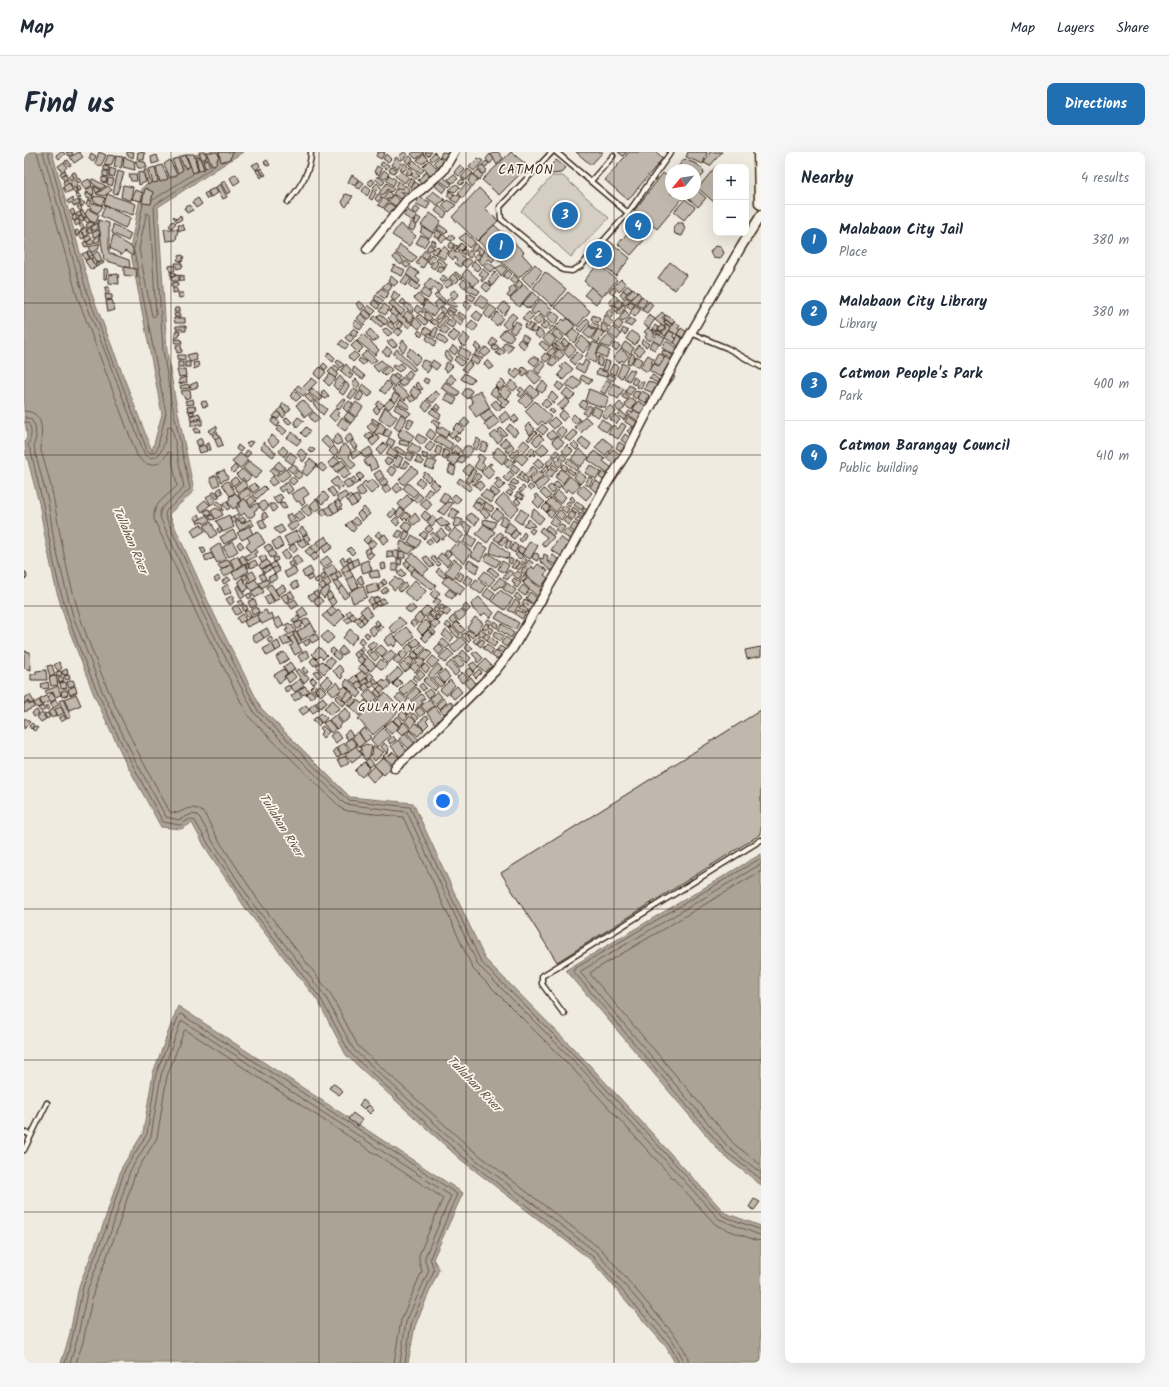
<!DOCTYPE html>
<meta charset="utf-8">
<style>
body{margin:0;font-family:Kalam,sans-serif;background:#f6f6f7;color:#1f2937}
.controls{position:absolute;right:12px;top:12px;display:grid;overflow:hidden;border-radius:8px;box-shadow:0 4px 16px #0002}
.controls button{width:36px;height:36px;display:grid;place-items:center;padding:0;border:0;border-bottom:1px solid #e0e1e3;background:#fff;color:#1f2937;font:20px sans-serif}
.compass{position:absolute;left:641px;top:12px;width:36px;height:36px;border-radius:50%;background:#fff;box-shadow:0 4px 16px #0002;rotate:240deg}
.you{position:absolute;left:419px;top:649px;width:14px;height:14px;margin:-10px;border:3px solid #fff;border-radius:50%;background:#1a73e8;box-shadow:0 0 0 6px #1a73e833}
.badge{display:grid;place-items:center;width:26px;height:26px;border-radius:50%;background:#1f6fb2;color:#fff;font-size:13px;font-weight:700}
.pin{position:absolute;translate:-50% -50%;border:2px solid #fff;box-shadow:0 1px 4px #0006}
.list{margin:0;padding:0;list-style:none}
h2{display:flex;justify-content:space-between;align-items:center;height:52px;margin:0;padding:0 16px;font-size:17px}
h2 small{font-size:13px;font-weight:400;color:#747a83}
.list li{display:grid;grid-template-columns:26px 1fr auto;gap:12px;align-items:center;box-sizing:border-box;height:72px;padding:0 16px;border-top:1px solid #e0e1e3}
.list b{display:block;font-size:15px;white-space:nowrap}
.list p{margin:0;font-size:13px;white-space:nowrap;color:#747a83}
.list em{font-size:13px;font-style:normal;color:#747a83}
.map{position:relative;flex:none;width:737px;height:1211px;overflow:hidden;border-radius:8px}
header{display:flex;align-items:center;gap:24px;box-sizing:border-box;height:56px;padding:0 20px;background:#fff;border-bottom:1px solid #e0e1e3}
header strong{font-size:19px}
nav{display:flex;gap:22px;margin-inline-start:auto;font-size:14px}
.intro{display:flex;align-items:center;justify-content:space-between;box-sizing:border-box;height:96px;padding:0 24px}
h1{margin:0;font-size:28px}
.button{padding:10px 18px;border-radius:8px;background:#1f6fb2;color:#fff;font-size:14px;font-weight:700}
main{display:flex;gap:24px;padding:0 24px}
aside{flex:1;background:#fff;border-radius:8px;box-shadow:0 4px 16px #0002}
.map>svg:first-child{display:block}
.green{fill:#d5cec3;stroke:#887c70}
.water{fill:#aca397;stroke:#7f7367}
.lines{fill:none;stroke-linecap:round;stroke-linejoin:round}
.shore{stroke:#685a4e;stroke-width:1}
.building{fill:#c0b8ad;stroke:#3b2a1e}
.service-casing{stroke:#3b2a1e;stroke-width:7}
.minor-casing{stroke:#3b2a1e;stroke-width:11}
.secondary-casing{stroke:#3b2a1e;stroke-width:15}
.service{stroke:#fbf7ec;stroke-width:4}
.minor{stroke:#fbf7ec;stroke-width:8}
.secondary{stroke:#fbf7ec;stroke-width:12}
.grid{fill:none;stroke:#3b2a1e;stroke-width:1;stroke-opacity:0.55}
.labels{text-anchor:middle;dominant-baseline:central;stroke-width:3.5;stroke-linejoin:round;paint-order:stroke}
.water-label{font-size:12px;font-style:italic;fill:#635448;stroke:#fbf7ec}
.neighbourhood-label{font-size:12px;letter-spacing:1px;fill:#3b2a1e;stroke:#fbf7ec}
.quarter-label{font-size:13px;letter-spacing:1px;fill:#3b2a1e;stroke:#fbf7ec}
</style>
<header>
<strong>Map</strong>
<nav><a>Map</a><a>Layers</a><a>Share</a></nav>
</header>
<div class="intro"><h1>Find us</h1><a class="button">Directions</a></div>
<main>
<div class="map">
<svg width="737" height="1211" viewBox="0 0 737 1211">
<rect width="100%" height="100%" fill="#f0ebe0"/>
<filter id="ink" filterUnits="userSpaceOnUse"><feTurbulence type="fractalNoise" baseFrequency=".025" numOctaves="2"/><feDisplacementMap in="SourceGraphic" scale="8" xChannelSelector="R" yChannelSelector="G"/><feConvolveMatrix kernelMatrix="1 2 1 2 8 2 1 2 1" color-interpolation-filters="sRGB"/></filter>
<g filter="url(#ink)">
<!-- green -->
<path class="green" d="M528,24H539L585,66L547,105L497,59Z"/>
<!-- water -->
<g class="water">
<path d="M0,0H28L67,140L128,299L138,262L106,97L118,36L159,7L180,0H219L134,55L143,199L151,246L170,339L145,362L188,458L237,556L326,645L389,651L461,807L561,908L701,1061L737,1074V1211H651L642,1195L567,1108L436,1007L322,903L294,849L222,757L181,695L168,671L157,677L137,675L101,609L70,543L41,467L32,437L22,390L15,351L2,301L1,290L3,285L0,256Z"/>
<path d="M737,702V1033L699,1003L542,818Z"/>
<path d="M154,854L439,1041L409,1107L415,1117L391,1174L384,1211H37L45,1186L55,1134L78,1076L98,1015L119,981L129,921Z"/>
</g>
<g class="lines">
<!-- shore -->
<g class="shore">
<path d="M13,0L53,144L113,303C122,318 137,314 144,300L147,301L153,334C144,344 128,351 130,367L174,465L224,564L318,657L324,659L379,665L449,817L550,918L691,1072L696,1075L731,1088L737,1089"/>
<path d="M19,0L59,143L121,303L128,306C140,304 141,285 144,275L146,274L148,275L160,336L138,356L136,360V365L179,462L231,562L321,652L383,660L454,813L555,914L695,1067L733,1082L737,1083"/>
<path d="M24,0L63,141L123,298L125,300L128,301L133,298L142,261L110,99"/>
<path d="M192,13L132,52L130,55L139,199L147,247L166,337L142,359L141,363L184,460L234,559L324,648L386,655L457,810L558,911L699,1064L737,1078"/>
<path d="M129,48L169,22"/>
<path d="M123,61L126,63L132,163L130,165L128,164L115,97L122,63Z"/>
<path d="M110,96L119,52"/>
<path d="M0,259C24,260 16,284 17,299C22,315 27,332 30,349C37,387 43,424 55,461C77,531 111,596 146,660L154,661L162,657L168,656L174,657L180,661L194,687L234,748L306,841L334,894L446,996L578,1098L653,1186L663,1203L665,1211"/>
<path d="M0,265L7,267L11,274L12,285L10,292L11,300L24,349L30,389L41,434L49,464L78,539L109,604L142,665L155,668L168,662L173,663L176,666L189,690L229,752L301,844L330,898L442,1000L573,1101L649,1189L658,1205L659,1211"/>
<path d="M0,270L4,271C9,277 7,286 4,293C8,299 10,314 12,322C22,360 26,399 36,437C59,520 99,596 139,670L156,673L166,667L171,669L185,693L225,754L297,847L326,901L438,1004L569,1105L645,1192L654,1208V1211"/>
<path d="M737,706L550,817L549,819L702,1000L737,1027"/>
<path d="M737,712L557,819L556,820L705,996L737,1021"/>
<path d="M737,719L567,820L566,822L710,992L737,1013"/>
<path d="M41,1211L48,1187L59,1135L82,1077L101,1017L123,982L132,922L155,863L157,862L376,1004L433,1042L406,1106L410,1118L387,1172L381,1211"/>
<path d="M46,1211L53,1188L64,1136L87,1079L106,1019L127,984L137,923L157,870L159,869L427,1044L401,1105V1110L405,1118L382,1170L376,1211"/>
<path d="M52,1211L59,1190L70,1138L92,1081L111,1022L133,986L143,924L160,879L162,878L419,1046L395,1103V1110L398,1119L377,1168L370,1211"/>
</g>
</g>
<!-- building -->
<g class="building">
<path d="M36,0H39L41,2L35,7L32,3Z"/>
<path d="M42,0H48L49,2L45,4Z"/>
<path d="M55,0L59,5L50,11L46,5Z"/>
<path d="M75,0L82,3L77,14L71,12Z"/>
<path d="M103,0H110L109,6L103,3Z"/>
<path d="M114,0L121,1L120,8L113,7Z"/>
<path d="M175,0H181L183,5L178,8Z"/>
<path d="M182,0H193L195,3L192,12L188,13Z"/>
<path d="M195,0H209L206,7L197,10Z"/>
<path d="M354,0H361L357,7L352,4Z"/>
<path d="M380,0L384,3L378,8L375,4Z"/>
<path d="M390,0H399L400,1L392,7L387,2Z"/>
<path d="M402,0H408L404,4L401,1Z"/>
<path d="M410,0L414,4L408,9L406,6Z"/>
<path d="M418,0L425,1L420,7L416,5Z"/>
<path d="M471,0H474L479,6L473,13L467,2Z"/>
<path d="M487,0L504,14L475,43L458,28Z"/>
<path d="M552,0H579L567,13Z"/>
<path d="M594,0H603L599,4Z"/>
<path d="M605,0H632L639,6L604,48L581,28Z"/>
<path d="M664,0H683L679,12L662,5Z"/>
<path d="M686,0H698L686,14L680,11Z"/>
<path d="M67,1L72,4L69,10L65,7Z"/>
<path d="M162,2H170L174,19L169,21Z"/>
<path d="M362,2L367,7L364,10L359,7Z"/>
<path d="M400,2L404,7L398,12L393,8Z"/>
<path d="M466,2L470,7L466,12L462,7Z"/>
<path d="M84,3L91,4L87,14L80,13Z"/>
<path d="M133,3L135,10L128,12L127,5Z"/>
<path d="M161,3L166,14L162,17L155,5Z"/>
<path d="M92,4L99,5L97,16L90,15Z"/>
<path d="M175,4L180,17L175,19L172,5Z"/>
<path d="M386,4L389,7L384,12L381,8Z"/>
<path d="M100,5L110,9L111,18L99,15Z"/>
<path d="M372,5L378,10L374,16L367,13Z"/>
<path d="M415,5L420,10L415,16L410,10Z"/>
<path d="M154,6L159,18L154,21L148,8Z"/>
<path d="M454,6L459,9L450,19L445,15Z"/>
<path d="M183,7L186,14L181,16L179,9Z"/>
<path d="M660,7L673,12L679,18L680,22L672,30L671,18H656L653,16Z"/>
<path d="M44,8L47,13L45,14L41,9Z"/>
<path d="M146,8L153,23L146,26L140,12Z"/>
<path d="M243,8L246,13L243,14L240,10Z"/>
<path d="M390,8L400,18L397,21L385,13Z"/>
<path d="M405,8L414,17L407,24L399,14Z"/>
<path d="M532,8L542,16L537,21L527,22L523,17Z"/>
<path d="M111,9L121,10L123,16H114Z"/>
<path d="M462,9L465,11L462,15L458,13Z"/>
<path d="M40,10L43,15L38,20L34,14Z"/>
<path d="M234,10L236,14L232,18L228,13Z"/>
<path d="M358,10L365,13L363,17L356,13Z"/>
<path d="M380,11L384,14L380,19L376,17Z"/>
<path d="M138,13L144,27L136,30L132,15Z"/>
<path d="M436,13L441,18L435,24L430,20Z"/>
<path d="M457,13L463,18L460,22L454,17Z"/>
<path d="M80,14L85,15L84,19L80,18Z"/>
<path d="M353,14L358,17L355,23L350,20Z"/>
<path d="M692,14L693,15L692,52L674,36Z"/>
<path d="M131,15L134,30L129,31L125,17Z"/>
<path d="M367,15L373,17L370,21L365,19Z"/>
<path d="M386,15L389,18L386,23L382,21Z"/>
<path d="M86,16L92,18L90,25L85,24Z"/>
<path d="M237,16L242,23L240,24L235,17Z"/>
<path d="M234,17L239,24L237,26L232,19Z"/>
<path d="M444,17L449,21L442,28L437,25Z"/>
<path d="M41,18L42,21L38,24L36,21Z"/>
<path d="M120,18H123L127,31L124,33Z"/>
<path d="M360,18L365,22L360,27L356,24Z"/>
<path d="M454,18L459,23L455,28L450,22Z"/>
<path d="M79,19H84V25L79,24Z"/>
<path d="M94,19L100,21L93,42L89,41Z"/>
<path d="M376,19L385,25L381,31L371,24Z"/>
<path d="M391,19L396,23L392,27L387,23Z"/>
<path d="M51,20L53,24L50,26L48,21Z"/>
<path d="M119,20L122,30L115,33L114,21Z"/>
<path d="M402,20L406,25L398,33L394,28Z"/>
<path d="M42,21L43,27L40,29L38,24Z"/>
<path d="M639,21L647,27V42H662L633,77L610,59Z"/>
<path d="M47,22L49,26L46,28L44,24Z"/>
<path d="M105,22H112L113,29H107Z"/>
<path d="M212,22L216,29L210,33L206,26Z"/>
<path d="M430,22L434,27L428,31L424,27Z"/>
<path d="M449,22L454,28L448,35L444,29Z"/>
<path d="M328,23L334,27L331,34L324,30Z"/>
<path d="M365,23L372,28L369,34L362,28Z"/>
<path d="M354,24L361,30L358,33L351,27Z"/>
<path d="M418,24L428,32L425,35L415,28Z"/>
<path d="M54,25L57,29L54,31L52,27Z"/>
<path d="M78,25L83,26L82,31L78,30Z"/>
<path d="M84,26L90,27L88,34L83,32Z"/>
<path d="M387,26L391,29L386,35L383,32Z"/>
<path d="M43,27L45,31L41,34L39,30Z"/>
<path d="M50,27L53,32L48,35L46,30Z"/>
<path d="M65,27L68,33L61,38L57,31Z"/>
<path d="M69,27L82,34L77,37L69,32L67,28Z"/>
<path d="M347,27L351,30L347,34L343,30Z"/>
<path d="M438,27L441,29L437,33L434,31Z"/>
<path d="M336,28L340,31L336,37L332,35Z"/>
<path d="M201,29L207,40L203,42L197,31Z"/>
<path d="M374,29L379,32L376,37L371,35Z"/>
<path d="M414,29L423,36L419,41L411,34Z"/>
<path d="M391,30L397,34L391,41L387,36Z"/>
<path d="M45,31L49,38L42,41L39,35Z"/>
<path d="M353,31L357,35L353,39L349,35Z"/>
<path d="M363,31L370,37L367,40L364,37L359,43L355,41Z"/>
<path d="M442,31L447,36L439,46L434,41Z"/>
<path d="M196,32L203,45L199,47L192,35Z"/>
<path d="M432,32L436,35L431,40L425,38Z"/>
<path d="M55,33L57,38L54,40L52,35Z"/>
<path d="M99,33L109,35L107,49L97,45Z"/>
<path d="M342,33L347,37L343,44L338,39Z"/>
<path d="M381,33L385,37L383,41L377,39Z"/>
<path d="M69,34L70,43L62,40L61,39Z"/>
<path d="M70,34L77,38L72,41Z"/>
<path d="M84,34L88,38L80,44L72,42Z"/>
<path d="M51,35L53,41L51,42L48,37Z"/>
<path d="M121,36L129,40L127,52L118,51Z"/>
<path d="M191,36L194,41L187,45L184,39Z"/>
<path d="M455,36L468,49L461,56L474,69L453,89L428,65Z"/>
<path d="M372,37L382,43L379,48L369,42Z"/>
<path d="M672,37L682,46L674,55L664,46L668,42H671Z"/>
<path d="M111,38L119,41L117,49L108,47Z"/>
<path d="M349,38L352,41L348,48L345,46Z"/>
<path d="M364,39L368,43L363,48L360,45Z"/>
<path d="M409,39L421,48L413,53L403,46Z"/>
<path d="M426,39L430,42L427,47L423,44Z"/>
<path d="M183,40L186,45L183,47L180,42Z"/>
<path d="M62,41L69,44L68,47L62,46Z"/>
<path d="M54,42L57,46L54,47L51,43Z"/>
<path d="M83,42L112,52L109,63L80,53Z"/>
<path d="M321,42L329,44L322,55L318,51Z"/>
<path d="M354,42L358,45L354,50L351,47Z"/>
<path d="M430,42L437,45L433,51L427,48Z"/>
<path d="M369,43L377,50L373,55L364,49Z"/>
<path d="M70,44L73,45L74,44L81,46L78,53L69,49Z"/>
<path d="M395,45L406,50L403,57L392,52Z"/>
<path d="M48,46L50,49L45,52L43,49Z"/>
<path d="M174,46L178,52L172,56L168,50Z"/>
<path d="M359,46L364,50L359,56L354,53Z"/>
<path d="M661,47L671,55L660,68L650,60Z"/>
<path d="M54,48L56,52L50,54L48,52Z"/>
<path d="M55,48L61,51L58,55Z"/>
<path d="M64,48L68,49L65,55L62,53Z"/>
<path d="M423,48L432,53L425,60L418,54Z"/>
<path d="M69,51L79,54L74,61L66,57Z"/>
<path d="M365,51L371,55L366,61L360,57Z"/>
<path d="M56,53L58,58L56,59L53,55Z"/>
<path d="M166,53L169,58L163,61L160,56Z"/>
<path d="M81,54L107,66L101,76L77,64Z"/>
<path d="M391,54L396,58L392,63L388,59Z"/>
<path d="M415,54L423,61L420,66L411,59Z"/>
<path d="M49,57L51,61L48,64L46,59Z"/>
<path d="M64,57L75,63L72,71L66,69L61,62Z"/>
<path d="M384,58L394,65L388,69L379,63Z"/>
<path d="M59,59L62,64L60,66L56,60Z"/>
<path d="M55,60L58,63L54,65L52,62Z"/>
<path d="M406,61L417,69L409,81L397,73Z"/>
<path d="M51,62L53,67L49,69L48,65Z"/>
<path d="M156,63L158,67L153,70L149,65L150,64L153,67Z"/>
<path d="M58,64L60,68L57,70L54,66Z"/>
<path d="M63,65L66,69L63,71L60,67Z"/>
<path d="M394,65L397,67L393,73L389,70Z"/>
<path d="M54,67L56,71L52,74L50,70Z"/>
<path d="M74,68L85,71V101L105,108L106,116L80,108Z"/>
<path d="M149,69L152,71L148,76L145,74Z"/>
<path d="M614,69L627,80L607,103L594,92Z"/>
<path d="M66,70L71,72L64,76L62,73Z"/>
<path d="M387,70L392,74L389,79L384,76Z"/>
<path d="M58,71L60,75L58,77L55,73Z"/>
<path d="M74,71V77L69,79L67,75Z"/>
<path d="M653,71H659L661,78L658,84L651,82L649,75Z"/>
<path d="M89,72L107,82L104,89L88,81Z"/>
<path d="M376,72L392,84L385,94L368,83Z"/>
<path d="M154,73H159L161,78L155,79Z"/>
<path d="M416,73L424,79L421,82L413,77Z"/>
<path d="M470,73L500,100L498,102L508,113L495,126L454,89Z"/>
<path d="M62,75L63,77L62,78L64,83L62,85L58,80H57L56,79Z"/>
<path d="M399,75L409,81L405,86L396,80Z"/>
<path d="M67,76L68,80L65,82L63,78Z"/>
<path d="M140,77H154L152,88L142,89Z"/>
<path d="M53,78L56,81L54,82L55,84L53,85L51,79Z"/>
<path d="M75,78L76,82L70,85L68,81Z"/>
<path d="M413,78L418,82L415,86L410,84Z"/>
<path d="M58,80L61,85L58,87L55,83Z"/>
<path d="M442,81L451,90L445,96L435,86Z"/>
<path d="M419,82L423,86L418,90L415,87Z"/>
<path d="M66,83L68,86L63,90L60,86Z"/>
<path d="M76,83V89L71,91L70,87Z"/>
<path d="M89,83L109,96V104L101,99L98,103L86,96Z"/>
<path d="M397,83L405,87L400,95L392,91Z"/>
<path d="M427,83L431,86L428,89L423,87Z"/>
<path d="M68,87L70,91L66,93L63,90Z"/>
<path d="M408,88L412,90L410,94L406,91Z"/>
<path d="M61,89L65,94L61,95L59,91Z"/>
<path d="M585,89L606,106L592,124L571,107Z"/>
<path d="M427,90L430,92L428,97L424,95Z"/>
<path d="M76,91L74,97L68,101L65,95Z"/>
<path d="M437,91L441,95L437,99L433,97Z"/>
<path d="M451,91L455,94L450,100L447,97Z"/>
<path d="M405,92L410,96L405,99L402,97Z"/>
<path d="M376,93L393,105L388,111L372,101Z"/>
<path d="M431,93L434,94L431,99L429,97Z"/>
<path d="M413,94L416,97L410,102L407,100Z"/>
<path d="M420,94L425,99L420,107L412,102Z"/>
<path d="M691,94L697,95L700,101L696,107L689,106L686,100Z"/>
<path d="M456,95L460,98L457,103L453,99Z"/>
<path d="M440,97L443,99L440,103L437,100Z"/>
<path d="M401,98L405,101L402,107L397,103Z"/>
<path d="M427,98L432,101L434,99L441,107L437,111L438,113L436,115L431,111L433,109L431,105L429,108L424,103Z"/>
<path d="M446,98L449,102L446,106L442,103Z"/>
<path d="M63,99H66L69,103L65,105Z"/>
<path d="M74,99L78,108L74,111L69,103Z"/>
<path d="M461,99L471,106L468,110L465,107L459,113L454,109Z"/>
<path d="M63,100L65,106L61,108L58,102Z"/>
<path d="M453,101L457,104L453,108L449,105Z"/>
<path d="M371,102L380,109L377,113L369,106Z"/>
<path d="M407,102L411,105L406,112L404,110L403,108Z"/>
<path d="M156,103L160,104L158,110L153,108Z"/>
<path d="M396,104L403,109L399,116L392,111Z"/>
<path d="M69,105L73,111L70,113L67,106Z"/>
<path d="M414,105L423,112L421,116L412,107Z"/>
<path d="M66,106L72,115L67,118L61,109Z"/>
<path d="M443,106L448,110L442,116L438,112Z"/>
<path d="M411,108L414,111L410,117L406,114Z"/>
<path d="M79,109L80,111L72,115L71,113L73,111L74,112Z"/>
<path d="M382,109L387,113L383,116L379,113Z"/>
<path d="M450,109L457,115L453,119L447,114Z"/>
<path d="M464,110L472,116L466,120L460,115Z"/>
<path d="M646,110L662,123L651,138L634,126Z"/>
<path d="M151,111H157L159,115L153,117Z"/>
<path d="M511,112L518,119L507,135L498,126Z"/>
<path d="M574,112L593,128L578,145L560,129Z"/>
<path d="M150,113L151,118L146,120L145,114Z"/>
<path d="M370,113L381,118L378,124L367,119Z"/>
<path d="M415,113L421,117L416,121L412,118Z"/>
<path d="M478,113L483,117L477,124L472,116Z"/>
<path d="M100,115L112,117L113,125L100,123Z"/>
<path d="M387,115L395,121L392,125L396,129L394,132L382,122Z"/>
<path d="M80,117H84L85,121H83L82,127H80Z"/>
<path d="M443,117L455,128L450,134L438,123Z"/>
<path d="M459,117L465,122L458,130L457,128L459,125L455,122Z"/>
<path d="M484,118L488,122L483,127L479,124Z"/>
<path d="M151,120L152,123L147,124L146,121Z"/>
<path d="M432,120L439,126L437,127L430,121Z"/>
<path d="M471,120L475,125L468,134L464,129Z"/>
<path d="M521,120L542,137L529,154L509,136Z"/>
<path d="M94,122L95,132L85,131V123Z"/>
<path d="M429,122L435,128L432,131L425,126Z"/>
<path d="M155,123V129H148L147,125Z"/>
<path d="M156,123L160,124V129H156Z"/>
<path d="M382,123L387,127L381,134L377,130Z"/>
<path d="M419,123L423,126L418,131L415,128Z"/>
<path d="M490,123L495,128L490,132L485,128Z"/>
<path d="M367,124L374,130L370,134L364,129Z"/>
<path d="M406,126L418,135L414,141L410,135L406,140L400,134Z"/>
<path d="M424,127L429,131L423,136L419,132Z"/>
<path d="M440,127L444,131L441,136L436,132Z"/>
<path d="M597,127L602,132L595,140L590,134Z"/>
<path d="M388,128L396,134L392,139L385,133Z"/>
<path d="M495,128L499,132L495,137L491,134Z"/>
<path d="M153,130L154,134L148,135V131Z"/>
<path d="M363,130L368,134L365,139L358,135Z"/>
<path d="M462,130L468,135L463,140L458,135Z"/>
<path d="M446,132L456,139L453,143L442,137Z"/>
<path d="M500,132L507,140L495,155L486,147Z"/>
<path d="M489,133L493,138L486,146L483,144L486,140L485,138Z"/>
<path d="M604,133L608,136L603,141L599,138Z"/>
<path d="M81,135H85V141H82Z"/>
<path d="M567,135L578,145L572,152L560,143Z"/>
<path d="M589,135L592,139L589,142L585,139Z"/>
<path d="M149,136H152L154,140L149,141Z"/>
<path d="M357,136L365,141L361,147L353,141Z"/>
<path d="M400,136L407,142L404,147L396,142Z"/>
<path d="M609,136L613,140L607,147L602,144Z"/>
<path d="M430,138L435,142L430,147L425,142Z"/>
<path d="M599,138L603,141L599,146L596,143Z"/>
<path d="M370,139L376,144L371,149L367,146Z"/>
<path d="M509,140L515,146L506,157L505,155L504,157L498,152Z"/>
<path d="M544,140L566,159L553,174L531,155Z"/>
<path d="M614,140L617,144L611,151L607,148Z"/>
<path d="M154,141H159L160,145L155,146Z"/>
<path d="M413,141L421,148L420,151L410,144Z"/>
<path d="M444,141L452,145L449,149L443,146Z"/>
<path d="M81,142L88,143V147L82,148Z"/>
<path d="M394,142L400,148L398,153L390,146Z"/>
<path d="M352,143L360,149L357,152L350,147Z"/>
<path d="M457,143L465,150L460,157L451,151Z"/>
<path d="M590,143L594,146L588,154L585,151Z"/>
<path d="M618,144L623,149L618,156L612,152Z"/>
<path d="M426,145L433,154L430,155L422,152L423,148Z"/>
<path d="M602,145L606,148L602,153L598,150Z"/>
<path d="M379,147L382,150L380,153L376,151Z"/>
<path d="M516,147L528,157L521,166L514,160L510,163L507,159Z"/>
<path d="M595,147L598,151L596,156L591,153Z"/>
<path d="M88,148L91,158L84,160L82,149Z"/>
<path d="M350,148L356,153L354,157L347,151Z"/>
<path d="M368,148L381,159L377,163L365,152Z"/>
<path d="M401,148L414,158L409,164L399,156Z"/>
<path d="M414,148L421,152L415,157L410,152Z"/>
<path d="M443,148L448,153L444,159L439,153Z"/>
<path d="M335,149L341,154L337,158L332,152Z"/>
<path d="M606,149L611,152L607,157L603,154Z"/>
<path d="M625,149L629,153L623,161L618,158Z"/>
<path d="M480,150L486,155L480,163L474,157Z"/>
<path d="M383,151L389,156L388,158L389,159L388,161L380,155Z"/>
<path d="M360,152L366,156L361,163L355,159Z"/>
<path d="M599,152L602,155L596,163L593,161Z"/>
<path d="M344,153L352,159L348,163L342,157Z"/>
<path d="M393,153L399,158V161L396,159L394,162L390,158Z"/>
<path d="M466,153L473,158L465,167L460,162Z"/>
<path d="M590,153L595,156L592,160L588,157Z"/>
<path d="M611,153L617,157L611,165L606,161Z"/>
<path d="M419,155L423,159L420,162L415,158Z"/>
<path d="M425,155L432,158L430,161L423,157Z"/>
<path d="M151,156H156V160H150Z"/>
<path d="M369,156L375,162L371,166L365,160Z"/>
<path d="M340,157L348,164L345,167L337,161Z"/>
<path d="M585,157L590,161L587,166L582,162Z"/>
<path d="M425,158L429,161L425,165L422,162Z"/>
<path d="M601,158L606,164L599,170L595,167Z"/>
<path d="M383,159L390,164L387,170L379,164Z"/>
<path d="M401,159L408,166L405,169L401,166Z"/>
<path d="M453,159L459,164L455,170L448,164Z"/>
<path d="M529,159L536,165L530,173L523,166Z"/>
<path d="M416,160L419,163L414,168L411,166Z"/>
<path d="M434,160L443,165L440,168L433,162Z"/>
<path d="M473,160L479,166L473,174L467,168Z"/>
<path d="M505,160L510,165L503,171L498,166Z"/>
<path d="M638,160L641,163L638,166L641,168L639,170L642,172L640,175L631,168Z"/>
<path d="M156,161V165H151L150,162Z"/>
<path d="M488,161L493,165L486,172L488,173L483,177L478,172Z"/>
<path d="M337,162L344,168L340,173L333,166Z"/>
<path d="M356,162L364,169L361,173L353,165Z"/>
<path d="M368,162L374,168L370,172L364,166Z"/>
<path d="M375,162L388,172L385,176L372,166Z"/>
<path d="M396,162L404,170L401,173L393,165Z"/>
<path d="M430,162L440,170L437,174L427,166Z"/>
<path d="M420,163L423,166L416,176L413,174Z"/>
<path d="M515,163L521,168L514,173L509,169Z"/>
<path d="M569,163L576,167L574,171L567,167Z"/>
<path d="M581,163L589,170L585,175L579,170Z"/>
<path d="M625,163L631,167L625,176L619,172Z"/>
<path d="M642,163L651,169L648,172L640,166Z"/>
<path d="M351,164L360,172L357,175L348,167Z"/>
<path d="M391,165L398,173L395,177L388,171Z"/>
<path d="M150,166H161V171H151Z"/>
<path d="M543,166L551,174L542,184L531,175L539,167L541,169Z"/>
<path d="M563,166L566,169L557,180L553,177Z"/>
<path d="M606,166L611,169L607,175L601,172Z"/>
<path d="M409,167L414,170L411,173L406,170Z"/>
<path d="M425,167L431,172L428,176L421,172Z"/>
<path d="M332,168L339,174L336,178L329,172Z"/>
<path d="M448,168L454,174L449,180L443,175Z"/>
<path d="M594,168L599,172L595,178L589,173Z"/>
<path d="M642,168L648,173L647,175L640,170Z"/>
<path d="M366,169L371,175L369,178L363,173Z"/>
<path d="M375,169L379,173L376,177L372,173Z"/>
<path d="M492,169L497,173L490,182L485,178Z"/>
<path d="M522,169L526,173L520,178L516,175Z"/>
<path d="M568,170L575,174L573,178L565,173Z"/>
<path d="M650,170L656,173L654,177L656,178L653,183L645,178Z"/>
<path d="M506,171L509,173L505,179L500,175L502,172L504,174Z"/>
<path d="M578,171L585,177L582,181L578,179L577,176Z"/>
<path d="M642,172L647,176L641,184L638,182L642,176L640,175Z"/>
<path d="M510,173L514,177L510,181L506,179Z"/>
<path d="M631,173L635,176L633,179L629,177Z"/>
<path d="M637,173L641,176L638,180L634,178Z"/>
<path d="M152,174H162V179H158V177H152Z"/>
<path d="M420,174L425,178L422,183L416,179Z"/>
<path d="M528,174L531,176L527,180L524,177Z"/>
<path d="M565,174L572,179L566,187L559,181Z"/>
<path d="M401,175L408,179L406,182L404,181L403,183L399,180Z"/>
<path d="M411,175L414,177L411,186L407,183Z"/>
<path d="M589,175L597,182L593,188L584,181Z"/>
<path d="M330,176L335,180L331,185L326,180Z"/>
<path d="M362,176L368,181L364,184L358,178Z"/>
<path d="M373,176L379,179L375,184L370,180Z"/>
<path d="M549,176L556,183L550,191L543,184Z"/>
<path d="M599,176L604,179L601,183L597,180Z"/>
<path d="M624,176L630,180L629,181L631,182L626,189L621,185L623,182L620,180Z"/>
<path d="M657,176L663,180L659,186L653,182Z"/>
<path d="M346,177L355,186L349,190L342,182Z"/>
<path d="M481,177L490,184L485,190L475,184Z"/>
<path d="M515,177L520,182L516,187L511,183Z"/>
<path d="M532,177L540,185L536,189L528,182Z"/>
<path d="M574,177L580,181L574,191L568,187Z"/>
<path d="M629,177L633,180L634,179L638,181L636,183L633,181V182L628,178Z"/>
<path d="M152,178L156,179L155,185L150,187Z"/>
<path d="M395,178L399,182L397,185L393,181Z"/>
<path d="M429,178L436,183L430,190L424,185Z"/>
<path d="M607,179L616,185L611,193L602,187Z"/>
<path d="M645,179L650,181L649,185L653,187L650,191L641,186Z"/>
<path d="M524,180L532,187L527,194L519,187Z"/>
<path d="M325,181L330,186L326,190L321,186Z"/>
<path d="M440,181L446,187L440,195L434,189Z"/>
<path d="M339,182L355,198L351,203L333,189Z"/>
<path d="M416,182L424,190L421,193L413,187Z"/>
<path d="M499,182L505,187L503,191L497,186Z"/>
<path d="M633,182L641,186L637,193L629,189Z"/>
<path d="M404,183L413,190L410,194L402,187Z"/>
<path d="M584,183L591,189L585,196L576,192Z"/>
<path d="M653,183L660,187L657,196L650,191L653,186L652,185Z"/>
<path d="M558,184L567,192L559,201L551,193Z"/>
<path d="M469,186L473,189L468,195L465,192Z"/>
<path d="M157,187L158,191H151L150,188Z"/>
<path d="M368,187L373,193L369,196L363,190Z"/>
<path d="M496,187L503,192L500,197L493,191Z"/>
<path d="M541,187L545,191L542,195L537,191Z"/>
<path d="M619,187L625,192L622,195L617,191Z"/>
<path d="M318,188L325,193L321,197L315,192Z"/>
<path d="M379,188L384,194L379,200L375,195Z"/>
<path d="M332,189L339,196L334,201L327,194Z"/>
<path d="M518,189L526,195L522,199L515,192Z"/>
<path d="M533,189L541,196L539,199L531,192Z"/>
<path d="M629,189L635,192L631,198L625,195Z"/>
<path d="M642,189L654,196L650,203L638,196Z"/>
<path d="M481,190L489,194L484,201L478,195Z"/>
<path d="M569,190L576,193L572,202L573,206L571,211L561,206Z"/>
<path d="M601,190L610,196L606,202L597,196Z"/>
<path d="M453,191L458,196L454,199L450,195Z"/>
<path d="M546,191L552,198L545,206L540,200Z"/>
<path d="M591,191L596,194L592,199L588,196Z"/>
<path d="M471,192L475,195L471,199L468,197Z"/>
<path d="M530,192L534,197L533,198L528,194Z"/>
<path d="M152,193H157L158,200L153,201Z"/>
<path d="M614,193L620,197L616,204L610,200Z"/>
<path d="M429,194L434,198L431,203L425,199Z"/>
<path d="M577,194L586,199L582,206L573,201Z"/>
<path d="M363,195L368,199L364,204L358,200Z"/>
<path d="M437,195L447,202L442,208L434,202Z"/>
<path d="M462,195L467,200L461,205L456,200Z"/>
<path d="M387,196L397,206L391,213L382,202Z"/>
<path d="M476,196L481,200L477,204L472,201Z"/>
<path d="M528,196L532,199L527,204L523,201Z"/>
<path d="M373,197L392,217L389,219L369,202Z"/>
<path d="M535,197L540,203L536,207L530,203Z"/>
<path d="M597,197L605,204L600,210L598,208L595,211L589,206Z"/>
<path d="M639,198L650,204L648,207L638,202Z"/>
<path d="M343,199L353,208L347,212L337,204Z"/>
<path d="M423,199L428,205L426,210L420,204Z"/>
<path d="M453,199L459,205L458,207L450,203Z"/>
<path d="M305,200L311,206L309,210L302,204Z"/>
<path d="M330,200L335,204L329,210L324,205Z"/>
<path d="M553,200L558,204L550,213L546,208Z"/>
<path d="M171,201L173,208L166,210L163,203Z"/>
<path d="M521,201L527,205L522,210L517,206Z"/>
<path d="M608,201L611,204L606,212L603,211Z"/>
<path d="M635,201L641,205L635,214L630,210Z"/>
<path d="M154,203H161V208L153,207Z"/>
<path d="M449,203L457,209L453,213L446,209Z"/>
<path d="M624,203L630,207L627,210L629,211L623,220L616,215Z"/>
<path d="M433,204L441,210L437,214L430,208Z"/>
<path d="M509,204L516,208L511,214L505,209Z"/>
<path d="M529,204L535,209L530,214L524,211Z"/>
<path d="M575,204L579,207L577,215L573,213Z"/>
<path d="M612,204L619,208L614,215L608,211Z"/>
<path d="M641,205L647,209L636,225L625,218L630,211L635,215Z"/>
<path d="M336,206L342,210L339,213L334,209Z"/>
<path d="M314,208L320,213L317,216L312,210Z"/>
<path d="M357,208L363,213L354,220L349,214Z"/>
<path d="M399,208L406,210L404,213L407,215L403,221L396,213Z"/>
<path d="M409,208L416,213L412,218L406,213Z"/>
<path d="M464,208L470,215L465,218L460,212Z"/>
<path d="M561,208L565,211L560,221L551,216L554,212L558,214Z"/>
<path d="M581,208L586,210L583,219L578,218Z"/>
<path d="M444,209L448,213L442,220L438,217Z"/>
<path d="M518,209L522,213L515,222L510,217Z"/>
<rect x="154" y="210" width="5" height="5"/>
<rect x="161" y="210" width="5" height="5"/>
<path d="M174,210L175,215L170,217L169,211Z"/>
<path d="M423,210L429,214L423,220L419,217Z"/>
<path d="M541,210L549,217L539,228L534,223L539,217L536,215Z"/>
<path d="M300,211L304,215L301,218L297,214Z"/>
<path d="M377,211L380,215L375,220L368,215L370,212L373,214Z"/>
<path d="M598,211L604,214L598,226L593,224Z"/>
<path d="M322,212L327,218L325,221L329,223L326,227L317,219Z"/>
<path d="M589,212L594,214L591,223L585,220Z"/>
<path d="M311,213L316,217L313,221L308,217Z"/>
<path d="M364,214L368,218L361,224L357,220Z"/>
<path d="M296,215L302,220L296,227L290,222Z"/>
<path d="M330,215L341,224L339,227L328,220Z"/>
<path d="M499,215L504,219L500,225L497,223L499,220L497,217Z"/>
<path d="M308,216L314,222L311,226L304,220Z"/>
<path d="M493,216L498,220L492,227L485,221L487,217L490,220Z"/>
<path d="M161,217L162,224L155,225L153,218Z"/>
<path d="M507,217L518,226L511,232L503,223Z"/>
<path d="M574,217L584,221L582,225L572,222Z"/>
<path d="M606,217L611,219L605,229L600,226Z"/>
<path d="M385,218L389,222L385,228L380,224Z"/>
<path d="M371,221L376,224L373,228L369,224Z"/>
<path d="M440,221L450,227L446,232L437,227Z"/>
<path d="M306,222L312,227L305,234L300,229Z"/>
<path d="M426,222L432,227L428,233L422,229Z"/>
<path d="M585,222L592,225L589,229L583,226Z"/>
<path d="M367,223L375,229L370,234L364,228Z"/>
<path d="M558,223L568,228L565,232L556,227Z"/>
<path d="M629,223L635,228L633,231L625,226Z"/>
<path d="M648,223L651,225L644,234L641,232Z"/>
<path d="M316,224L321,230L313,238L309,233Z"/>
<path d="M549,224L558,230L551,239L542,233Z"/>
<path d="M162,225L163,230L155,232V227Z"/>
<path d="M378,225L384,229L379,235L374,232Z"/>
<path d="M610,225L614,228L611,233L607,231Z"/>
<path d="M288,226L293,230L279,244L271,237L274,233L278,236Z"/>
<path d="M401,226L405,228L403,232L399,229Z"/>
<path d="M332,227L336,232L333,236L328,232Z"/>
<path d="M478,228L482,232L475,238L471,234Z"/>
<path d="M488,228L494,235L489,239L483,234Z"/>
<path d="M582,228L587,230L581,242L576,239Z"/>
<path d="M363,229L368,234L361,242L356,238Z"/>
<path d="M519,229L524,235L518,241L512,237Z"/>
<path d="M616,229L620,230L617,237L613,235Z"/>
<path d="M624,229L633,233L629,241L620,237Z"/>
<path d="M173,230L174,235L167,237L166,233Z"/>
<path d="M322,230L325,234L320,242L319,243L315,240Z"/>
<path d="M393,230L399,237L396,238L391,233Z"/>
<path d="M421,230L436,240L433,245L417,236Z"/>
<path d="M535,230L540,234L536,239L531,234Z"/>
<path d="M589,231L600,237L594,247L584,241Z"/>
<path d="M164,232L166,236L157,237L156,234Z"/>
<path d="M339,232L349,240L345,245L335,237Z"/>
<path d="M373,233L385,243L381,248L368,238Z"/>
<path d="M507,233L515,241L509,246L502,238Z"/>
<path d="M605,233L611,236L606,243L601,240Z"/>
<path d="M389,234L397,240L393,247L386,241Z"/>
<path d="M481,234L488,241L481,248L475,240Z"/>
<path d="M443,235L448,239L444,247L438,242Z"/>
<path d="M471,235L474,238L473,239L475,242L471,245L466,241Z"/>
<path d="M497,235L502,240L497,245L494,243L497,240L494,238Z"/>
<path d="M288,236L299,246L296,249L285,241Z"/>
<path d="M543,236L551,243L546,248L538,242Z"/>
<path d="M329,237L334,239L328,247L324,245Z"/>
<path d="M565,237L585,245L581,256L561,249Z"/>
<path d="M166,238L167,245L161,247L157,239Z"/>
<path d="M300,238L305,244L301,247L297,243L299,242L297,240Z"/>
<path d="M456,238L466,256L452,265L445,254L449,251L446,245Z"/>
<path d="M271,239L277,245L272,249L266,244Z"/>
<path d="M336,239L340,243L336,249L331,247Z"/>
<path d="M411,239L416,243L409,251L403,247Z"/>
<path d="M611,239L616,240L612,247L608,244Z"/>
<path d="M618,239L625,243L622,251L614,247Z"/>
<path d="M528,240L534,246L529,251L524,245Z"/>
<path d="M370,241L376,245L371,251L367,247Z"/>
<path d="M423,241L433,247L430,252L420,247Z"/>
<path d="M503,241L509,248L502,255L495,249Z"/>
<path d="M600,241L605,245L603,248L598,245Z"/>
<path d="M284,242L290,247L287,251L281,245Z"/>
<path d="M388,243L392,248L387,250L384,246Z"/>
<path d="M477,243L482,248L483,246L486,250L480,256L476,252L478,250L473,246Z"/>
<path d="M319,246L322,248L315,257L312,254Z"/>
<path d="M542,246L546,250L537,258L533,254Z"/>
<path d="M607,246L612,249L608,258L601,254L602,250Z"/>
<path d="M169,247L170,252L163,253L161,249Z"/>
<path d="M366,247L371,251L365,257L360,253Z"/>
<path d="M377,247L386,254L384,257L374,251Z"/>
<path d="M522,247L527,252L522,256L517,251Z"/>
<path d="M279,248L289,259L281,265L272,253Z"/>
<path d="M291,248L303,257L299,263L289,252Z"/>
<path d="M402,248L408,253L403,259L398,255Z"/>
<path d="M472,248L478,255L474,259L467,252Z"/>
<path d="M559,248L563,252L560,257L555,253Z"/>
<path d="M182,249L184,254L179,255L177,250Z"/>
<path d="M325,249L329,252L323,260L319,256Z"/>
<path d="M355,249L360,253L356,257L352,253Z"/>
<path d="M511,249L527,265L521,272L518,269L514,273L501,259Z"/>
<path d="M614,249L622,254L617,262L609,257Z"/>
<path d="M332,250L339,255L332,265L325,260Z"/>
<path d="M596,250L601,256L595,260L591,255Z"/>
<path d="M259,251L267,256L263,261L257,255Z"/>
<path d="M373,252L387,261L383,265L370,257Z"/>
<path d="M413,252L417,255L415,259L410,255Z"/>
<path d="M565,253L568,255L563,263L559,261Z"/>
<path d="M587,253L592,260L582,267L578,264L580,259Z"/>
<path d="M171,254L172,258L164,259L163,255Z"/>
<path d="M353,254L356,258L353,262L349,258Z"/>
<path d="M570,254L578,258L575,265L566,261Z"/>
<path d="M257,255L262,262L259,266L254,259Z"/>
<path d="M361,255L373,265L366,274L355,267Z"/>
<path d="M312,256L315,261L313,263L315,265L311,270L305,264Z"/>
<path d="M409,256L417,263L415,267L405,260Z"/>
<path d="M527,256L531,260L529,262L525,258Z"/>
<path d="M465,257L470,263L461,270L456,264Z"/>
<path d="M539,258L544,263L539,269L534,264Z"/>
<path d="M610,258L618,263L614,269L603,262L605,259L608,261Z"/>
<path d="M170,259V262L166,263L165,260Z"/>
<path d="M482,259L487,265L479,271L475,265Z"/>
<path d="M253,260L257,263L254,267L249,265Z"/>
<path d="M290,260L296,267L290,271L285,264Z"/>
<path d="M324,260L331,266L327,271L320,265Z"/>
<path d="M597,260L603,264L600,268L594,264Z"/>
<path d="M175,261L177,266L167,269L166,264Z"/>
<path d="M377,262L383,267L375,279L370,275Z"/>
<path d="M550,262L556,268L551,272L546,266Z"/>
<path d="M470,263L476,270L466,279L460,272Z"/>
<path d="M491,263L495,268L490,271L487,267Z"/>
<path d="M591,263L596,268L592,272L586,267Z"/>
<path d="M561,264L567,270L557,281L551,275Z"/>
<path d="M604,264L613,270L610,275L601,270Z"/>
<path d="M263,265L268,270L265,272L260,268Z"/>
<path d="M274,265L280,269L273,275L270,270Z"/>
<path d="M318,265L327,272L321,279L313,273Z"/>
<path d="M530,265L536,271L530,277L524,271Z"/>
<path d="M250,266L256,270L253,275L247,270Z"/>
<path d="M348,266L355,270L353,273L348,269Z"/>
<path d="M441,266L446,271L441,276L436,271Z"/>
<path d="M178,267V273H175L174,268Z"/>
<path d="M385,267L390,269L386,276L382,274Z"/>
<path d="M410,267L417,270L414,276L407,269Z"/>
<path d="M578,267L587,274L582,280L573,273Z"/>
<path d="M172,268L173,273L167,274V269Z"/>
<path d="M347,270L354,276L349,281L343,275Z"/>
<path d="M356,270L362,276L358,283L355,281L353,283L350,281L354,275V273Z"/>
<path d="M434,271L440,277L435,282L429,276Z"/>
<path d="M505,271L511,277L506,283L501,275Z"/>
<path d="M598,271L602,274L594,287L584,281L589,273L594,277Z"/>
<path d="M486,272L494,280L490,284L482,277Z"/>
<path d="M518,272L524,277L519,283L513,278Z"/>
<path d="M256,273L263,279L259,283L252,278Z"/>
<path d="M192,274L193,275V278L187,282L184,279Z"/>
<path d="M418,274L425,279L422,286L412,280L413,275L416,277Z"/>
<path d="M537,274L543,280L538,286L532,280Z"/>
<path d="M282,275L286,279L281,285L277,281Z"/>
<path d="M608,275L612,280L608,284L603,279Z"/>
<path d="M175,276L176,280L171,281L170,277Z"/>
<path d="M363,276L368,279L365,285L359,283Z"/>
<path d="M379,276L390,284L386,291L383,288L375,286L374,281Z"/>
<path d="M477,276L483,282L479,284L474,278Z"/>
<path d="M406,277L412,282L408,288L402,283Z"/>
<path d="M430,277L434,281L428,287L424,283Z"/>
<path d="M528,278L533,284L527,287L523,283Z"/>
<path d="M549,278L554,282L546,290L541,286Z"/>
<path d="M472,279L478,285L474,291L466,284Z"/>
<path d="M511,279L513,281L505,289L503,287Z"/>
<path d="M193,280L195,285L191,287L188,283Z"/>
<path d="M268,280L277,288L273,293L263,286Z"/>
<path d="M345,280L350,283L345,288L341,285Z"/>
<path d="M314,281L318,291L312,293L308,289Z"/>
<path d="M326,282L329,287L323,292L320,287Z"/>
<path d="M352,282L356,287L349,294L345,289Z"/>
<path d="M394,282L403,287L398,293L391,287Z"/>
<path d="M515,282L520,287L513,294L508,289Z"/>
<path d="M601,282L609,288L604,293L597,288Z"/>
<path d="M248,283L255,289L249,295L243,288Z"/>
<path d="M415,283L429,292L425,298L410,289Z"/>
<path d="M302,284L309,292L305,297L297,289Z"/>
<path d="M432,284L436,287L433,290L430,287Z"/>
<path d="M534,284L540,291L534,296L528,289Z"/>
<path d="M196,285L199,293L194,295L191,288Z"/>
<path d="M558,285L567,292L563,298L554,291Z"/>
<path d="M177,286L179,292L174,294L172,289Z"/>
<path d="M365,286L371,289L368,295L362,291Z"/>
<path d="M453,286L457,289L452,298L449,296L450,294H449Z"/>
<path d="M481,286L486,290L481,296L476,292Z"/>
<path d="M579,286L589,294L581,304L571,296Z"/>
<path d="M329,288L334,295L330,297L326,292Z"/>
<path d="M376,288L382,289L385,291L384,294L375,292Z"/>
<path d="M500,288L506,293L500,300L494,295Z"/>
<path d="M225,289L229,290L225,295L222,292Z"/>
<path d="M406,289L411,293L406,300L401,296Z"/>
<path d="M239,290L252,301L249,305L237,296Z"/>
<path d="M459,290L464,292L461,300L455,298Z"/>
<path d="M550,290L555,295L552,298L547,293Z"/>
<path d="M595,290L603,295L600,301L592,296Z"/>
<path d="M185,291L187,298H184L182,292Z"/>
<path d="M360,291L364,294L356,303L353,298Z"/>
<path d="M388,291L397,297L393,303L384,298Z"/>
<path d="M487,291L490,295L485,301L481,298Z"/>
<path d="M519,291L525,297L518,304L512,299Z"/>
<path d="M319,292L323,294L327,298L325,305L332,313L327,317L319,306L313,305Z"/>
<path d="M181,293L183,299L176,301L174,295Z"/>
<path d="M214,293L219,297L216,300L212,297Z"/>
<path d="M431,293L437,298L434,302L430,299L428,302L426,299Z"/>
<path d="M543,293L549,299L544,304L538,299Z"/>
<path d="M259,294L264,299L260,305L255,299Z"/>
<path d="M310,294L314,300L310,304L305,299Z"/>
<path d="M413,294L418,296L415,305L411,300Z"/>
<path d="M441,294H446L449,298L443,306L437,301Z"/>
<path d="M286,295L291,298L288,301L284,298Z"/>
<path d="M346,295L349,301L341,306L337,301Z"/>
<path d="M366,295L374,301L370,307L362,302Z"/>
<path d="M373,295L382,300L380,303L375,301L370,296Z"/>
<path d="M474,295L484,304L478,312L469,304V299L471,301V298Z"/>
<path d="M508,295L511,298L510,300L512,302L511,304L508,302L506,304L503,302Z"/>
<path d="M493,296L495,299L489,306L486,303Z"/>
<path d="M277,297L284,303L279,310L273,301Z"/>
<path d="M333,297L337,301L330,306L327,301Z"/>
<path d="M420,297L425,300L422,308L418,306Z"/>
<path d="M555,297L565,305L556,315L547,307Z"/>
<path d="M589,297L597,303L590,312L582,306Z"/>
<path d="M223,298L227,301L223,305L220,303Z"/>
<path d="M532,298L536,301L532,305L528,302Z"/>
<path d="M570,299L581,307L579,309L588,316L584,322L564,308Z"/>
<path d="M266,300L273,305L268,312L261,307Z"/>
<path d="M384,300L390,303L387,309L381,306Z"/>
<path d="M497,300L504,306L498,313L493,308L490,310L491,306Z"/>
<path d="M216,301L224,308L216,317L208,310Z"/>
<path d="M398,301L404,303L403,307L399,306Z"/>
<path d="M431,301L436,304L431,314L423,310L426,302L429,303Z"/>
<path d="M538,301L543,306L540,309L535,305Z"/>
<path d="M408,302L413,305L411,308L406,305Z"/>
<path d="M455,302L461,306L458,311L461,313L457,319L450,315L455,307L453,305Z"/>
<path d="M348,303L354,315L347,319L345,313L343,315L340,309Z"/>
<path d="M374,303L379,306L374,316L369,313Z"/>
<path d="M437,303L441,306L438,312L433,310Z"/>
<path d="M394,304L397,306L396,307L400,310L398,313L391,309Z"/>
<path d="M528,304L532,307L525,314L522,311Z"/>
<path d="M310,305L316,309L308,316L304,311Z"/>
<path d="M363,306L369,309L364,313L360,310Z"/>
<path d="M485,306L490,310L484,316L480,311Z"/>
<path d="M515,306L521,312L515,317L509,311Z"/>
<path d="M286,307L293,313L283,324L278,320L283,313L282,311Z"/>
<path d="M535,307L539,311L535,315L531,311Z"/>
<path d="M545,307L555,316L552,319L542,310Z"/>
<path d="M318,308L322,313L312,320L309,316Z"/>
<path d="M404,308H407L413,310L409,318L401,315Z"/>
<path d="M225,309L238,319L231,327L219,316Z"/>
<path d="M255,309L261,316L256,319L250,314Z"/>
<path d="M381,309L385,312L382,316L377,315Z"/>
<path d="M297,311L303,316L299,320L293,315Z"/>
<path d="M466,311L468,312L465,314L471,320L464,327L457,320Z"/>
<path d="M270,312L274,317L268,321L263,316Z"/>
<path d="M444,312L449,316L444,323L439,319Z"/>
<path d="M490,312L496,317L492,322L486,317Z"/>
<path d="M529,312L534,316L532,319L527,315Z"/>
<path d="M540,312L544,315L541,319L537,315Z"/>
<path d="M211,313L214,317L209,321L206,318Z"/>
<path d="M322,313L327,322L319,327L313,321Z"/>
<path d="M426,313L432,315L430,323L424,320Z"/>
<path d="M523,313L525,315L519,321L517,319Z"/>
<path d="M566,313L577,320L572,327L561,321Z"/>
<path d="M367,314L373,318L369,324L363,319Z"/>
<path d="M388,314L394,320L380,333L375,328Z"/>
<path d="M509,314L513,318L504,327L500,324Z"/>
<path d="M249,315L255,320L250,324L246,319Z"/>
<path d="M526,316L531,320L526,326L521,322Z"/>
<path d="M545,316L551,321L549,323L543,319Z"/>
<path d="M218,317L227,325L222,330L219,326L217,328L212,323Z"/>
<path d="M262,317L266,323L257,330L252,324Z"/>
<path d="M449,317L452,319L445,331L441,328Z"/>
<path d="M537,317L545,323L539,331L531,325Z"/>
<path d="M200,318L204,326L197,330L193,321Z"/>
<path d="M275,318L279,323L274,327L269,323Z"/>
<path d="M356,318L360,325L354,329L350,322Z"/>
<path d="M486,319L490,323L484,330L479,326Z"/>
<path d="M498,319L500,323L498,326L504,330L503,333L493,326Z"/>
<path d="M515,319L520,323L509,333L505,328Z"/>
<path d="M554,319L562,325L556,332L550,325Z"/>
<path d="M401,320L408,326L404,330L398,324Z"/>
<path d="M578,320L586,325L582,330L575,325Z"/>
<path d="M336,321L340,325L336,328L332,324Z"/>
<path d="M453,321L457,324L450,333L447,331Z"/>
<path d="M192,323L196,332L190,335L186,326Z"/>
<path d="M249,324L254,330L248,334L244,329Z"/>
<path d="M268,324L273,329L269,333L264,328Z"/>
<path d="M521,324L525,329L515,339L510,333Z"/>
<path d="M546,324L556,333L549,341L544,337L542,340L537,335Z"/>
<path d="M211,325L215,329L209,334L206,329Z"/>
<path d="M313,325L319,335L315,339L313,335H311L306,330Z"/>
<path d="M330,325L333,330L335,328L336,329L330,333L326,328Z"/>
<path d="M473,325L481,333L475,338L470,333L474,329L471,327Z"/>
<path d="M565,325L569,327L565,334L561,332Z"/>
<path d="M361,326L364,330L358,335L355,331Z"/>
<path d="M396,326L401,330L397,335L392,331Z"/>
<path d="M436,326L448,335L445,339L433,330Z"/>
<path d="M324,327L329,334L323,337L319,331Z"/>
<path d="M348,327L355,335L347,342L338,332L341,329L343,331Z"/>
<path d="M409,327L416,334L411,339L405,332Z"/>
<path d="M490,327L494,331L492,333L486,331Z"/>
<path d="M219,328L224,335L214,340L210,335Z"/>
<path d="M571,328L578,333L573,341L566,335Z"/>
<path d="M204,329L211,340L206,344L198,332Z"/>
<path d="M456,329L460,334L456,338L451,333Z"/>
<path d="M533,329L537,333L534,337L529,333Z"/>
<path d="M264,330L269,338L264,342L261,337L257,340L254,336Z"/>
<path d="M230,331L235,336L229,341L225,335Z"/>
<path d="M374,331L378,337L373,341L369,336Z"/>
<path d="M384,331L394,340L389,345L379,336Z"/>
<path d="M363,332L368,337L362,342L358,337Z"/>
<path d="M486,333L492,336L489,339L484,334Z"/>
<path d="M506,333L510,336L507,339L503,336Z"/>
<path d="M527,333L532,338L528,342L523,336Z"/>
<path d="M559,333L568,341L562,348L553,340Z"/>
<path d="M240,334L243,337L233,347L229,343Z"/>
<path d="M337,334L342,341L336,345L332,338Z"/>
<path d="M499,334L501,337L497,341L495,338Z"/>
<path d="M196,335L199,341L195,343L193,339Z"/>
<path d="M280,335L285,342L279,346L281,351L278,354L275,349L273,350L267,342Z"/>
<path d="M308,335L313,342L309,345L304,338Z"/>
<path d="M468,335L476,341L472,345L465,339Z"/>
<path d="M224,336L228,342L217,348L214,342Z"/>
<path d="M405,336L409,339L403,346L400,343Z"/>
<path d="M520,337L527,344L523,348L516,341Z"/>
<path d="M462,338L471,345L467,351L456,343Z"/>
<path d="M485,338L489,341L486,344L482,341Z"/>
<path d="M534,338L542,345L536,351L528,345Z"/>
<path d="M191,339L196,345L193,347L188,341Z"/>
<path d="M300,340L305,346L298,352L293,347Z"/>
<path d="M321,340L324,344L316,350L312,345Z"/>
<path d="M420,340L426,345L421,352L415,348Z"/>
<path d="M494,340L496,342L500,344L499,347L491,344Z"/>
<path d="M212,341L217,349L213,351L214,353L209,357L203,349L206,347L205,345Z"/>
<path d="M395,341L399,345L394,351L389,348Z"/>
<path d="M187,342L192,349L187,353L182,345Z"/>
<path d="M256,342L259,346L256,348L258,350L253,352L249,346Z"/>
<path d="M431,342L437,347L432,352L426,347Z"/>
<path d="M480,342L495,356L486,365L471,351Z"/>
<path d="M512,342L521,350L515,356L509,350L513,346L510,344Z"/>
<path d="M326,343L328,345L324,349L321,346Z"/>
<path d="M333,343L336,349L333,352L328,345Z"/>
<path d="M383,343L389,349L379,358L374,352Z"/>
<path d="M228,344L232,349L226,354L223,348Z"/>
<path d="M548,344L551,348L549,350L545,347Z"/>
<path d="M328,345L333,352L327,355L324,349Z"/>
<path d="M454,345L461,350L458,353L451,348Z"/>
<path d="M401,346L408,352L403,358L396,352Z"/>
<path d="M493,346L497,350L494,353L490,349Z"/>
<path d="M527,346L537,354L532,360L522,351Z"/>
<path d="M221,347L227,355L233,351L236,355L230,359L231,362L228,365H223L220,361L217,364L212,356L216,354L214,352Z"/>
<path d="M292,347L298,355L291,360L286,353Z"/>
<path d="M181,348L186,353L178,360L174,354Z"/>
<path d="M314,348L318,354L316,355L318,357L315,358L311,350Z"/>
<path d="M194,349L198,352L199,359L191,352Z"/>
<path d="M203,349L206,356L203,358L199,352Z"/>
<path d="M240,349L245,355L239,359L234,352Z"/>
<path d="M451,349L458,354L454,359L448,354Z"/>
<path d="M545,349L548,352L545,355L542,351Z"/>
<path d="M553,349L560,355L557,358L550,353Z"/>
<path d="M260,350L263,356L259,357L255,352Z"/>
<path d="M311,350L315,358L310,361L305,354Z"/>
<path d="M424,350L429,351L420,363L414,359Z"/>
<path d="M462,350L470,356L467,360L459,355Z"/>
<path d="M245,352H250L253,356L249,360Z"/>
<path d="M284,352L289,361L284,365L277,357Z"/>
<path d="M522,352L526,355L522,360L518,356Z"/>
<path d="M540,353L545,357L542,361L537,357Z"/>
<path d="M305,354L310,361L305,364L301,357Z"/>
<path d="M340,355L346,362L342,365L336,359Z"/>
<path d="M549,355L555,359L552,362L547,358Z"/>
<path d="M192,356L197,359L199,363L191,367L187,359Z"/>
<path d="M300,356L304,361L299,364L296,359Z"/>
<path d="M376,356L381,359L375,366L372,363Z"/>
<path d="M428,356L435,360L430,368L424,364Z"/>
<path d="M459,356L466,362L462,366L456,360Z"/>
<path d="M560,356L566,360L563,363L558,359Z"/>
<path d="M185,357L187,363L185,364L184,362L182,363L180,359Z"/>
<path d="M369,357L373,360L367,366L364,363Z"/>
<path d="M473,357L479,362L473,369L467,364Z"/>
<path d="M497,357L504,362L497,372L490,367Z"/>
<path d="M510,357L520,366L515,372L506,364Z"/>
<path d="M526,357L531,361L527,365L522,361Z"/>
<path d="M536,358L541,363L537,368L531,363Z"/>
<path d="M276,359L281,366L275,370L270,363Z"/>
<path d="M336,359L342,365L338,369L333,362Z"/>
<path d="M401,359L407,364L402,369L397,364Z"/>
<path d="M546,359L552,363L549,368L543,364Z"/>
<path d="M241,360L244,365L240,367L238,362Z"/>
<path d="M382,360L387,364L383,368L381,366L379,368L377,366Z"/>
<path d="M556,360L563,364L561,367L554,363Z"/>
<path d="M267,361L271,367L265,370L262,364Z"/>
<path d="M391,361L396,368L390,373L385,369Z"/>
<path d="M446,361L455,367L451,373L442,366Z"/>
<path d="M175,362L177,367L173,369L170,365Z"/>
<path d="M213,362L216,365L212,369L209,365Z"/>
<path d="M183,363L186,369L180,372L179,370L174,371L173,369Z"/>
<path d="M189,363L191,367L187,368L185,364Z"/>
<path d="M205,363L210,375L199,380L192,369Z"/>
<path d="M408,364L413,368L408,374L403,370Z"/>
<path d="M479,364L485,367L480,375L475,372Z"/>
<path d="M530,364L536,370L531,375L525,370Z"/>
<path d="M209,365L212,369L208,371L206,367Z"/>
<path d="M219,365L222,368L218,371L215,368Z"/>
<path d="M331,365L337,371L333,374L327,369Z"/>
<path d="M372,365L376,370L373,374L368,369Z"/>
<path d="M417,365L426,373L417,375L412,370Z"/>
<path d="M542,365L548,369L545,373L539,369Z"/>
<path d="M554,365L560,369L557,373L551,369Z"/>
<path d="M433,366L439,368L436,374L430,375L429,372Z"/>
<path d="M226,367L230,373L227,375L225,372L216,379L211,371L215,368L218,372Z"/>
<path d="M239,367L243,375L238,377L234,369Z"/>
<path d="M460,367L472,370L469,377L459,371Z"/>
<path d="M505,367L511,374L505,375L499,373Z"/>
<path d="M272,369L275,374L267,379L263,374Z"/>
<path d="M326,369L332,376L329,380L322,373Z"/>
<path d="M381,369L389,374L385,380L377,375Z"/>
<path d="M187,370L193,382L187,386L180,374Z"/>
<path d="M440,370L448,375L445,382L438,374Z"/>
<path d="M485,370L492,376L486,383L480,379Z"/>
<path d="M550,371L558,376L554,382L546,377Z"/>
<path d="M177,372L181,379L171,385L167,378Z"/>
<path d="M460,372L471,380L463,391L452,382Z"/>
<path d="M536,372L541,375L536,382L531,378Z"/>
<path d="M257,373L261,379L255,382L250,377Z"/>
<path d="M405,373L409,377L405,381L401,377Z"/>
<path d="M524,373L531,381L528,384L521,376Z"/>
<path d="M225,374L229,382L218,388L213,381Z"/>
<path d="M423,374L427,378L425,380L421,377Z"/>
<path d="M196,375L198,379L195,381L193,377Z"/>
<path d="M278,375L283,381L279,384L275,379Z"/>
<path d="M518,375L530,385L521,395L517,392L523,385L515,379Z"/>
<path d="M431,376L440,383L433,391L424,384Z"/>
<path d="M508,376L511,378L508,382L505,379Z"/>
<path d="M417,377L423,383L417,388L412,381Z"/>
<path d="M492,377L495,381L490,387L486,384Z"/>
<path d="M542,377L553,384L549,389L538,382Z"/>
<path d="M209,378L213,385L200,392L196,385Z"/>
<path d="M375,378L379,380L376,386L371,384Z"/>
<path d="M234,379L241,391L226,400L222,393L226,390L223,385Z"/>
<path d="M272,379L277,387L265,394L260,385Z"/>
<path d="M355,379L359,383L355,386L351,383Z"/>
<path d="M381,379L386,381L382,389L378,387Z"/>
<path d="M400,379L404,382L400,387L396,383Z"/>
<path d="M409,380L415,387L412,390L406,383Z"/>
<path d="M475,380L479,383L475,390L470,387Z"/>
<path d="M500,380L502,383L498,390L495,388Z"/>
<path d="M284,382L287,387L284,389L287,392L283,393L279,384Z"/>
<path d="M361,382L365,388L359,392L355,386Z"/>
<path d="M444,382L453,388L448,396L439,390Z"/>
<path d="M344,383L347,387L343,392L339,388Z"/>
<path d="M388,383L397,389L393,396L384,390Z"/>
<path d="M302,384L305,390L296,396L293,390Z"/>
<path d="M480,384L484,387L479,393L475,391Z"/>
<path d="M536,385L546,392L537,404L527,398Z"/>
<path d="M255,386L259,394L252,398L248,390Z"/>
<path d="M280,386L283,393L278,396L273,390Z"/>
<path d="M406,386L409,390L405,393L402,389Z"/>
<path d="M349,387L353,391L347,396L343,392Z"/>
<path d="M484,388L488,390L485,397L481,395Z"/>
<path d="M208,389L214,399L205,405L199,395Z"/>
<path d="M216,389L220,394L216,397L213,392Z"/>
<path d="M377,389L392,396L385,402L375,397Z"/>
<path d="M469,389L485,402L484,407L466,401Z"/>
<path d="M506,389L514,394L506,407L498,402Z"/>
<path d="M293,390L297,397L292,401L287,395Z"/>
<path d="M305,390L309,395L301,401L298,395Z"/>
<path d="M436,390L448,400L440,411L425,399L431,392L433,394Z"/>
<path d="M196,391L202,407L193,411L186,398Z"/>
<path d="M455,391L464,396L456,409L447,404Z"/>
<path d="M490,391L494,394L491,401L486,398Z"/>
<path d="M245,392L249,397L244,400L240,395Z"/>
<path d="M270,392L274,397L269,401L265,396Z"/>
<path d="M496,394L501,397L498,402L493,399Z"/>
<path d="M180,395L182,400L179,402L176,396Z"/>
<path d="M287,395L291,400L286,405L281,399Z"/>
<path d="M326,395L331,400L328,403L323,398Z"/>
<path d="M346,395L347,400L342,403L340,399Z"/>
<path d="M232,397L234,400L230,402L232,404L224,409L221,404Z"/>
<path d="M249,398L252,403L247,406L244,401Z"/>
<path d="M262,398L267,404L261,408L257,402Z"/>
<path d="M423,398L427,402L424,405L420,402Z"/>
<path d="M363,399H368L369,405L363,406Z"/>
<path d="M368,399H375V406L369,405Z"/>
<path d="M375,399L381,400V406H375Z"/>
<path d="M291,400L295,405L289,409L286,405Z"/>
<path d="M347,400L350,402L345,407L342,403Z"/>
<path d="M494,400L499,404L496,407L491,403Z"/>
<path d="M187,401L190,406L182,409L180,404Z"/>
<path d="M389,401L405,417L398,423L382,407Z"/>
<path d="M417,401L427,409L423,414L413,406Z"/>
<path d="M464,401L476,409L472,415L460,408Z"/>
<path d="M510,401L514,402L515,405L513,409L508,406Z"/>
<path d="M520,402L524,404L523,409L530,415L527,419L516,409V406L519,407Z"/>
<path d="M219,403L226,415L224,416L222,411L219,412L215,406Z"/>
<path d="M241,403L243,408L238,411L235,406Z"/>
<path d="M273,403L278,410L272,414L268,406Z"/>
<path d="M529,403L535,408L531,413L525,409Z"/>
<path d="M213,404L218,413L212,417L206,408Z"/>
<path d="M303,404L308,410L299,416L295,411Z"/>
<path d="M403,404L410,414L406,416L399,406Z"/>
<path d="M409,404L416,412L414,414L407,407Z"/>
<path d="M253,405L254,408L250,410L249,406Z"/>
<path d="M319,405L321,408L323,407L325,410L320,415L316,408Z"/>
<path d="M326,405L328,409L325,410L323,407Z"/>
<path d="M500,405L503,408L500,412L497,409Z"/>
<path d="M333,406L335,412L330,415L328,409Z"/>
<path d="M486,406L489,408L487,412L484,410Z"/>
<path d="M204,407L207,412L197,417L194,413Z"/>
<path d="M373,407H378L377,413L373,412Z"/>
<path d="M430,407L438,413L430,426L421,420Z"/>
<path d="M231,408L234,413L227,416L225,411Z"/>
<path d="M243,408L246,413L237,417L235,413Z"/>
<path d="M344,408L348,418L339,421L336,411Z"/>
<path d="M383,408L387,412L383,416L380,412Z"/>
<path d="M445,408L456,414L452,421L441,414Z"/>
<path d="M492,408L495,410L491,417L487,415Z"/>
<path d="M505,408L509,411L504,416L500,414Z"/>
<path d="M268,409L270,413L266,415L264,411Z"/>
<path d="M328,409L330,415L326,417L323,412Z"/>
<path d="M478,409L485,413L481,421L474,417Z"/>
<path d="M251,410L253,414L248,417L246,413Z"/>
<path d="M361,411L362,417L357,418L356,412Z"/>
<path d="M496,411L499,413L495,418L492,416Z"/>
<path d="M207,412L211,418L200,425L196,419Z"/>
<path d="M221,412L225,419L212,427L208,421Z"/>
<path d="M309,412L313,419L304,426L299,418Z"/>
<path d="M323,412L326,417L319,421L317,417Z"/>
<rect x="368" y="412" width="6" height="7"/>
<path d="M387,412L391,416L388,420L383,416Z"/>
<path d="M514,412L524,419L520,423L524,426L517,435L501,423L508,414L510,417Z"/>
<path d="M246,414L248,417L240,421L238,417Z"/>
<path d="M253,414L256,419L251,422L248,417Z"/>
<path d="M270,414L273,421L263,426L260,420Z"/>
<path d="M286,415L289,421L281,426L278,420Z"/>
<path d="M467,415L475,422L472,425L464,418Z"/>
<path d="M499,415L504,418L501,422L497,420Z"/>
<path d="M415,416L423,423L420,426L412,420Z"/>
<path d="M326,417L329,424L323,428L319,421Z"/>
<path d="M378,417L382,422L378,426L373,421Z"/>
<path d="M390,417L412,433L408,438L386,422Z"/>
<path d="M354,418L356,425L347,426L345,420Z"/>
<path d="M485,418L489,421L483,428L479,425Z"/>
<path d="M229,419L233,426L224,431L223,429L226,427L223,422Z"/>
<path d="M315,419L318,424L314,427L311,422Z"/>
<path d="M461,419L471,427L465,434L455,426Z"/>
<path d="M494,419L498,423L494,427L489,423Z"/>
<path d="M0,420H2L3,426L0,427Z"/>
<path d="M436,420L440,423L437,429L432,426Z"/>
<path d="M239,421L242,426L239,428L235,423Z"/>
<path d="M300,421L302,425L299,428L296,424Z"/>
<path d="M222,422L224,426L220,428L218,424Z"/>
<path d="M251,422L253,427L246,430L244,425Z"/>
<path d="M311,422L314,427L309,430L306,425Z"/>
<path d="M287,423L289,426L284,429L282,426Z"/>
<path d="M337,423L340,431L336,432L333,427Z"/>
<path d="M424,423L441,436L435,443L418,430Z"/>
<path d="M443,423L449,427L445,434L439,430Z"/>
<path d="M500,423L503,425L499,430L495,428Z"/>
<path d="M194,424L196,427L192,430L190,427Z"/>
<path d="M329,424L335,434L328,438L323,428Z"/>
<path d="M204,425L207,428L200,432L198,429Z"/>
<path d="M295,425L298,429L293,432L290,428Z"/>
<path d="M372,425L374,428L376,427L379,431L370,438L365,431Z"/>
<path d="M476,425L482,430L478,435L475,434L472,438L468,435Z"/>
<path d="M218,426L225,436L220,440L214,429Z"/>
<path d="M304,426L307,432L302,435L298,430Z"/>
<path d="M490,426L497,431L493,436L490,434L491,432L488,429Z"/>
<path d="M504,426L517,437L514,445L499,431Z"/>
<path d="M231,427L236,434L228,439L223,432Z"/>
<path d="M243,427L245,431L238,436L235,431Z"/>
<path d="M360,427L363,431L361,433L357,430Z"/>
<path d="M452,427L462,434L457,442L447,435Z"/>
<path d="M314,428L319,434L314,438L309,431Z"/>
<path d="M391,428L402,439L392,451L380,440Z"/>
<path d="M272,429L275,435L270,437L267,432Z"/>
<path d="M357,430L360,433L355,438L354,433Z"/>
<path d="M299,431L302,435L298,438L295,434Z"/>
<path d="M352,431L355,439L344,442L342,434Z"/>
<path d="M381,431L383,434L376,440L374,437Z"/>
<path d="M483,431L492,438L488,443L479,437Z"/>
<path d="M204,432L208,440L201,443L198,436Z"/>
<path d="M247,432L256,446L251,449L242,435Z"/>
<path d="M215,433L221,444L217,447L212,435Z"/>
<path d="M259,433L262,438L254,443L251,437Z"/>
<path d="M339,433L343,445L329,451L325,440Z"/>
<path d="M499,433L505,438L501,444L494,439Z"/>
<path d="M236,434L240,440L231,446L227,440Z"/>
<path d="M304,434L306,437L300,446L295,441Z"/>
<path d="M319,434L325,443L320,447L314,438Z"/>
<path d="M362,435L364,438L359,442L357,439Z"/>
<path d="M464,436L471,441L466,448L459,443Z"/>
<path d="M411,437L416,441L411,447L406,442Z"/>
<path d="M425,437L432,442L428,447L421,442Z"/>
<path d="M476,438L489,447L481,458L468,449Z"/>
<path d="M267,439L271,445L267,447L263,441Z"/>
<path d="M293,439L295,444L293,445L289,441Z"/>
<path d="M306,440L309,445L304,448L302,443Z"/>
<path d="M506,440L513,446L509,452L502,446Z"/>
<path d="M226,441L228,445L225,447L222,443Z"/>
<path d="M262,441L266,448L262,451L257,444Z"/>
<path d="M289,441L293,445L288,449L284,444Z"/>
<path d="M493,441L498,446L496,449L490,445Z"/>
<path d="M246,442L250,450L244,453L240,445Z"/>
<path d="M209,443L211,446L208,447L210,450L206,453L202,447Z"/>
<path d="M295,445L299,449L294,455L290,449Z"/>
<path d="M309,445L312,450L308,454L304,448Z"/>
<path d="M348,445L351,451L346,453L344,448Z"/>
<path d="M355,445V449L351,451L349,447Z"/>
<path d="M455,445L470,461L466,466L461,461L457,464L449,457L447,452Z"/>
<path d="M360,446L362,450L358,452L355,449Z"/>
<path d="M413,446L417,449L413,454L409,451Z"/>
<path d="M230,447L233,453L227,456L224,450Z"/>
<path d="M271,447L275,453L268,457L264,451Z"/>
<path d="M501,447L507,451L504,454L502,452L500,454L498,451Z"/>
<path d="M218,448L220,452L216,454L214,450Z"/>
<path d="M491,448L496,451L490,461L484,458Z"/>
<path d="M355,449L358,452L352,454L351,451Z"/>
<path d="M351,451L352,454L348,457L346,453Z"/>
<path d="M387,452L392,457L386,462L381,457Z"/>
<path d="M417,452L421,455L418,458L414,455Z"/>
<path d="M442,452L446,457L442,461L438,456Z"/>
<path d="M213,453L218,460L212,463L208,456Z"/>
<path d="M222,453L224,457L220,459L218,455Z"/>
<path d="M497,453L504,458L502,461L495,456Z"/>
<path d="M308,454L313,459L307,465L303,460Z"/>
<path d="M342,454L348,463L343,467L336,459Z"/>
<path d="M403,454L408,458L401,465L396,461Z"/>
<path d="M233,455L235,460L229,463L227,458Z"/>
<path d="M279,455L284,462L277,467L273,460Z"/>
<path d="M411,455L415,458L412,461L409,458Z"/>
<path d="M422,455L427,459L423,464L418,461Z"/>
<path d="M314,457L321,464L310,475L298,464L303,460L307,465Z"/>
<path d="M437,457L442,463L435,469L430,463Z"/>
<path d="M224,458L228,464L224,466L220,460Z"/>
<path d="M242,458L244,463L247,461L250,466L238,472L233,462Z"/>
<path d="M325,458L329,461L324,465L322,461Z"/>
<path d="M494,458L501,462L498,467L491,462Z"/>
<path d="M408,459L412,463L410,466L405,462Z"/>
<path d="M416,459L420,463L417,465L413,462Z"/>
<path d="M476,459L495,471L491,478L471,466Z"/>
<path d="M329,461L333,466L328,468L325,464Z"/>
<path d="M338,461L340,464L337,467L334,465Z"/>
<path d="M395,461L400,466L395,472L390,467Z"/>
<path d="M219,462L222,468L216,471L213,466Z"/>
<path d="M233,463L236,469L223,475L220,469Z"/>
<path d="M405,463L410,468L406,471L402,466Z"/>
<path d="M413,463L417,466L414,469L411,466Z"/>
<path d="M274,464L276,468L270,471L268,468Z"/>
<path d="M325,464L328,468L324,471L320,468Z"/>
<path d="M340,464L343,468L340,471L337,467Z"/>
<path d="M429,464L433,469L429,472L425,468Z"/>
<path d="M255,465L260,473L254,477L249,468Z"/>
<path d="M334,465L337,467L333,471L330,467Z"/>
<path d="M375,465L382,471L371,482L365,476Z"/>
<path d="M451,465L459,471L452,482L443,476Z"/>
<path d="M284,466L287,471L281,475L278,469Z"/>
<path d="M337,467L340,471L336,474L333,471Z"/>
<path d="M411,467L416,472L412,477L406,472Z"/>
<path d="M464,467L469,469L466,473L462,470Z"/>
<path d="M353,468L356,471L352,475L350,470Z"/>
<path d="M389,468L393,472L390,475L386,471Z"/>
<path d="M401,468L407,474L398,483L393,477Z"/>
<path d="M277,469L279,472L277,473V475L273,477L270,472Z"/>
<path d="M471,469L475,472L473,476L468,473Z"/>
<path d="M424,470L428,474L425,477L421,474Z"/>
<path d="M433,470L441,478L437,481L429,474Z"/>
<path d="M265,471L267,474L268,473L272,479L265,483L261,478L264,477L261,473Z"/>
<path d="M287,471L292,480L278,488L273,480Z"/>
<path d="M462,471L466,474L462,478L458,476Z"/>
<path d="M356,472L359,476L356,479L353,475Z"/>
<path d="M478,472L490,481L487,486L474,477Z"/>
<path d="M349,473L354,479L349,484L344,477Z"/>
<path d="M382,475L390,484L380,494L371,485Z"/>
<path d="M407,475L412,481L410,483L405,477Z"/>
<path d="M428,475L436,482L434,486L426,478Z"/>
<path d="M466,475L470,477L467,482L464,480Z"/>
<path d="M243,476L246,482L240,486L236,480Z"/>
<path d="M326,477L334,484L326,493L319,486Z"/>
<path d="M457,477L462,481L459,485L453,481Z"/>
<path d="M404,478L409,483L402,490L397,485Z"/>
<path d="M422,478L430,485L426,490L418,483Z"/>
<path d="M444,478L452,482L448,486L442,480Z"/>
<path d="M304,479L310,486L303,492L297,485Z"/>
<path d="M472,479L480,484L476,489L469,484Z"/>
<path d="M236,480L240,486L232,491L228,484Z"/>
<path d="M272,480L278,490L275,492L269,482Z"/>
<path d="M343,480L346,484L343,486L340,482Z"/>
<path d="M368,481L374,489L370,495L368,492L364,494L360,488Z"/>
<path d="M441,481L447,487L444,490L437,483Z"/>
<path d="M462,481L466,484L463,488L459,485Z"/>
<path d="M292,482L295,487L288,491L285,486Z"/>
<path d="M263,483L267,490L260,494L256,487Z"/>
<path d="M269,483L278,499L271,503L266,494L269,492L265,486Z"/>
<path d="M454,483L457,486L452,492L449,489Z"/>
<path d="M247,485L249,489L245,491L243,487Z"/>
<path d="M338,485L342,490L337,493L334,489Z"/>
<path d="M437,485L442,491L431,501L426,495Z"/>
<path d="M467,485L473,491L470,495L463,489Z"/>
<path d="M482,485L487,489L482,495L477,491Z"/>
<path d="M392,486L397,491L390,496L386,491Z"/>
<path d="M284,487L286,491L282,494L279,490Z"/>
<path d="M419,487L426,493L422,497L415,491Z"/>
<path d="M458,487L461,489L457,495L453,492Z"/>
<path d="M254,489L257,496L252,499L248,492Z"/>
<path d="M349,489L353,493L347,498L343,493Z"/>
<path d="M248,492L252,499L243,504L239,497Z"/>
<path d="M385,492L390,497L385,502L381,496Z"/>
<path d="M398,492L402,496L395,503L391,499Z"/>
<path d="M415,492L420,498L415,503L410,497Z"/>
<path d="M444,492L449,496L445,500L441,496Z"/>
<path d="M463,492L470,498L467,503L459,496Z"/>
<path d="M357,493L363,499L358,505L351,498Z"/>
<path d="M318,494L323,500L318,504L314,499Z"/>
<path d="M338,494L341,497L338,501L335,497Z"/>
<path d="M476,494L481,497L478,501L473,498Z"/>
<path d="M295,495L303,503L299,507L296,504L293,507L288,502Z"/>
<path d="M737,495V504L723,507L721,498Z"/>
<path d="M309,496L312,499L308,503L306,498Z"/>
<path d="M335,497L338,501L336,503L332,499Z"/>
<path d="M346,497L348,501L345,503L342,500Z"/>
<path d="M403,497L408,502L401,509L396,504Z"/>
<path d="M424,497L430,503L421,511L415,505Z"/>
<path d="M282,498L286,504L278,510L274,504Z"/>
<path d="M367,498L372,503L364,512L358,506Z"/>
<path d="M379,498L384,503L380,507L375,502Z"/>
<path d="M439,498L447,506L443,511L435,503Z"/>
<path d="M0,499L6,500L7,518L0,516Z"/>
<path d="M312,499L317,505L314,508L308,503Z"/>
<path d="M332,499L336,503L333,506L329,502Z"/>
<path d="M350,499L355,505L351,509L345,503Z"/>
<path d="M390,499L395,504L390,508L386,504Z"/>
<path d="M452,499L459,506L454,511L452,509L453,507L448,502Z"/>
<path d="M472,499L477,503L473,507L468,504Z"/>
<path d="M260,500L265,507L256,512L252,505Z"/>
<path d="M338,501L343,505L341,509L336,503Z"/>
<path d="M336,503L341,509L337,512L332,507Z"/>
<path d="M374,503L379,508L374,513L369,508Z"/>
<path d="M409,504L415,509L408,516L403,511Z"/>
<path d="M434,504L441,512L435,516L429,508Z"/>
<path d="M290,505L295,510L290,514L286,509Z"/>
<path d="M305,505L311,510L306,516L300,511Z"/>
<path d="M343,505L352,513L347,519L339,512Z"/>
<path d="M385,505L390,509L386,514L381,509Z"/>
<path d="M395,505L401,510L397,515L391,509Z"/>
<path d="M357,507L363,513L358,518L352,513Z"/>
<path d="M461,507L468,514L461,520L454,514Z"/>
<path d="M298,509L305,516L300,522L292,514Z"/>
<path d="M427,509L436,519L431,524L422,514Z"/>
<path d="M35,510L38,516L34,519L30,513Z"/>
<path d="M266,510L271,517L264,522L259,515Z"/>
<path d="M380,510L386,516L381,520L375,514Z"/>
<path d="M450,510L454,515L450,519L445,513Z"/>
<path d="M391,511L396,516L391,520L386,515Z"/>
<path d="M338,512L345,518L342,522L334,516Z"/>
<path d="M401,512L406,517L402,521L397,516Z"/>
<path d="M414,512L418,517L408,527L404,523Z"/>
<path d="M28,513L31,523L26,525L23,514Z"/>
<path d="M315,513L320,519L317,522L319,524L317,527L309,519Z"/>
<path d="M281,515L284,520L281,522L278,517Z"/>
<path d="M374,516L379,521L368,532L363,526Z"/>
<path d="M446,516L450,520L445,525L441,520Z"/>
<path d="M43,517L44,522L39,523L38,519Z"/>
<path d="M260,517L263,522L260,524L261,527L255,531L250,523Z"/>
<path d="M275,517L281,524L283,523L285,526L280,531L271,519Z"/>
<path d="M455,517L458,520L452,526L449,523Z"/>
<path d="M22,518L23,528H7V522H12V519Z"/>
<path d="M294,518L298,523L294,526L290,521Z"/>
<path d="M396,518L401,523L397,527L392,521Z"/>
<path d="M420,518L426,525L420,531L414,523Z"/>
<path d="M37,519L38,523L33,525L32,520Z"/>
<path d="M338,519L343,525L337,530L332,523Z"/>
<path d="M268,520L272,525L265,531L261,524Z"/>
<path d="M346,520L350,524L345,529L343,525Z"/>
<path d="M438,520L444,526L438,531L433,525Z"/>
<path d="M45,523L46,527L42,528L40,524Z"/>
<path d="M331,523L336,528L331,532L326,528Z"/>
<path d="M391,523L396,528L393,531L388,526Z"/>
<path d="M32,524L34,533L27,534L25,525Z"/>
<path d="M303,524L309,530L302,537L296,531Z"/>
<path d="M39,525L40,529L35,531L34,526Z"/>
<path d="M289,525L293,529L289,532L286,528Z"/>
<path d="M403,525L414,535L410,539L399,529Z"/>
<path d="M413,525L420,532L416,535L409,528Z"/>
<path d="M447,525L453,533L447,539L440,531Z"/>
<path d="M342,526L345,529L340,533L337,530Z"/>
<path d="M351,526L355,531L351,532L348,528Z"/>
<path d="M276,527L280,534L271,540L266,534Z"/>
<path d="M323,527L338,541L334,546L320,532Z"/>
<path d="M359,527L361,530L363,528L367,533L361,538L355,531Z"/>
<path d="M374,527L378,531L373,536L369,532Z"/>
<path d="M386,527L392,533L381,544L375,538Z"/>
<path d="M49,528L51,533L45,535L43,530Z"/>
<path d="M348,528L351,532L347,536L343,532Z"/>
<path d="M426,528L431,533L422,543L416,538Z"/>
<path d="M335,529L339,534L335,538L331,532Z"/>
<path d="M24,530L25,536L18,537L17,532Z"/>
<path d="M42,530L43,536L37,537L36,531Z"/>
<path d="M313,530L318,537L310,544L304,537Z"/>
<path d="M342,531L346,535L341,540L338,535Z"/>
<path d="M355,531L357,533L353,537L349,533Z"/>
<path d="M398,531L402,536L399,539L395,534Z"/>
<path d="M290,532L293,535L290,537L293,541L292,542L286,536Z"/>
<path d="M265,533L267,537L262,540L260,536Z"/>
<path d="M296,533L302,539L297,544L291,538Z"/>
<path d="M357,533L361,538L357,541L353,537Z"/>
<path d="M34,534L37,543L31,545L29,540L22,542L21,539Z"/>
<path d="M51,534L53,540L46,543L44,537Z"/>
<path d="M281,534L285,539L279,543L275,538Z"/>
<path d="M321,534L325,538L319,545L314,541Z"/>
<path d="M433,534L438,540L430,547L425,541Z"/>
<path d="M392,535L396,540L387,549L383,545Z"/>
<path d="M346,537L354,546L346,552L339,544Z"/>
<path d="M353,537L358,543L355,545L350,540Z"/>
<path d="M405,537L409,541L405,546L400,541Z"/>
<path d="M43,538L44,543L38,545L37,539Z"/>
<path d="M286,538L291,543L287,547L282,542Z"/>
<path d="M274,539L278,544L271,549L267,544Z"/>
<path d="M326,539L330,544L322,550L318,546Z"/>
<path d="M413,539L418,545L411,552L406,546Z"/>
<path d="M28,541L32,547L27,550L23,545Z"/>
<path d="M361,541L377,557L349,583L334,567Z"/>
<path d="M376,541L384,548L379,553L371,546Z"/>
<path d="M52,542L57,553L45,558L40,547Z"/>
<path d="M397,542L401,546L397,549L399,551L391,558L386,552Z"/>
<path d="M6,543L10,550L6,552L4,549L0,552V546Z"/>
<path d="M314,543L322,551L318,554L311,546Z"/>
<path d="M23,544L25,550L18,553L16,547Z"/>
<path d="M299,545L303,551L296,556L292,550Z"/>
<path d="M330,545L333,548L325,555L323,552Z"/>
<path d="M419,546L423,550L416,557L412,553Z"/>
<path d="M39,547L47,565L43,567L35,549Z"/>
<path d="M405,547L410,554L402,560L397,554Z"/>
<path d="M15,548L18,554L13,556L10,551Z"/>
<path d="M32,548L35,553L29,556L26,551Z"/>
<path d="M309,548L316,556L306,563L300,556Z"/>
<path d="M334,548L338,552L341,548L346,553L335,564L327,555Z"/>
<path d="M426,549L430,554L420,562L416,558Z"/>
<path d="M4,550L5,553L9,551L11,555L0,560V552Z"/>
<path d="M291,551L295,557L289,561L285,556Z"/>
<path d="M24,553L26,556L23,558L21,555Z"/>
<path d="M282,553L286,558L279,563L275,558Z"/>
<path d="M19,554L21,558L17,560L14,556Z"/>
<path d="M411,554L420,566L412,573L403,561Z"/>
<path d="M37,555L40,561L34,564L31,557Z"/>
<path d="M384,555L388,560L384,563L380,558Z"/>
<path d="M396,555L401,561L396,565L391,559Z"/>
<path d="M322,556L327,563L325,564L326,566L319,571L313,563Z"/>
<path d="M29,557L33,563L28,566L24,560Z"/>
<path d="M13,558L15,562L10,565L8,561Z"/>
<path d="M737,558V682L533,810L477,721Z"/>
<path d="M379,559L384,564L380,568L375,563Z"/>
<path d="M18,561L22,567L17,570L13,565Z"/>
<path d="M24,561L26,565L23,567L20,562Z"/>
<path d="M297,561L303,566L298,571L293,565Z"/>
<path d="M389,561L395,566L392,569L387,563Z"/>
<path d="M40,563L42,567L37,570L35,566Z"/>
<path d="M311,563L318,572L313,577L305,568Z"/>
<path d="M374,564L379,570L375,574L369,568Z"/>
<path d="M386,564L392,569L386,575L381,569Z"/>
<path d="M402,564L405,566L402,569L405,572L400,577L394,571Z"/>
<path d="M292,565L297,571L294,574L289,568Z"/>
<path d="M1,566L6,570L0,577V568Z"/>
<path d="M304,568L312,577L307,581L299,571Z"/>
<path d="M368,568L375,575L367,582L360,574Z"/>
<path d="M380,570L386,577L378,583L373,578Z"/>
<path d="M8,571L10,573L7,577L5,574Z"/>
<path d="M392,571L400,578L394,584L386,577Z"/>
<path d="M11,574L14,576L10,579L8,577Z"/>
<path d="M299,574L305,580L299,586L296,582L299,579L296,576Z"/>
<path d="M341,576L347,586L341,590L335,580Z"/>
<path d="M359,576L366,584L353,595L347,588Z"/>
<path d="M325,578L329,584L324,588L320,582Z"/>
<path d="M386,578L395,588L392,591L383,581Z"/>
<path d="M312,579L318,586L312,591L306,584Z"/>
<path d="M334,580L341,590L335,595L328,585Z"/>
<path d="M381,581L391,592L386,598L375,587Z"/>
<path d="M369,584L372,588L366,592L364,588Z"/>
<path d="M327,586L333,593L327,598L321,590Z"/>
<path d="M374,588L383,599L376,605L367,594Z"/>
<path d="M320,591L325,599L318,603L313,595Z"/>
<path d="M360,591L365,596L364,602L357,595Z"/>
<path d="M342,592L348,594L346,604L341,608L339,605V603L336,599L338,598L336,595Z"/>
<path d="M332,594L338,603L328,611L321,602Z"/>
<path d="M349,594L360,600L351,609L347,605L348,604Z"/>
<path d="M312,596L317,603L313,606L309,599Z"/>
<path d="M369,600L376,606L371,611L370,610L368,612L359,604L362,601L365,604Z"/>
<path d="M321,604L325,611L318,615L314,607Z"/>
<path d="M359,605L368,615L360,623L350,613Z"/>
<path d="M345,606L350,612L346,615L341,610Z"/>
<path d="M340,610L346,616L338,625L331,619Z"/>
<path d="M351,614L358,622L349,630L342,622Z"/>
<path d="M309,931L319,939L315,943L305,936Z"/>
<path d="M339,948L344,952L340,957L335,953Z"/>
<path d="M345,953L350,958L346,962L341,957Z"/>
<path d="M329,961L338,968L334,974L324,967Z"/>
<path d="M730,1047L736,1050L730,1058L725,1055Z"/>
</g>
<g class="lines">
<!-- service casing -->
<g class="service-casing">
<g id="service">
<path d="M528,0L476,55L477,67L539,118L548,119L557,114L604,61L647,0"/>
<path d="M532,0L604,61"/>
<path d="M567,29L589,4"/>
<path d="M264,50C276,35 287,19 287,0"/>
<path d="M667,181L703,196L737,215"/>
<path d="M540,862L518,832V824L737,688"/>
<path d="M0,980L7,983"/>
<path d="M0,998L23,951"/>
</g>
</g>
<!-- minor casing -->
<g class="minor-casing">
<g id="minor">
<path d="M343,97L383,48L397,38L419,19L430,0"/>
<path d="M371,616L411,579L472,518L489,496L548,395L582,333L603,300L622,263L667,181L717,95L737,63"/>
</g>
</g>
<!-- secondary casing -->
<g class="secondary-casing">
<path id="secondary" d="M736,0L737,51"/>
</g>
<!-- service -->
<use href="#service" class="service"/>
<!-- minor -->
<use href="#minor" class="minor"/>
<!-- secondary -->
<use href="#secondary" class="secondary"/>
</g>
</g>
<!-- grid -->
<path class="grid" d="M147,0V1211M295,0V1211M442,0V1211M590,0V1211M0,151H737M0,303H737M0,454H737M0,606H737M0,757H737M0,908H737M0,1060H737"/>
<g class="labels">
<!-- water labels -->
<g class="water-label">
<text transform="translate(106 388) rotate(67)">Tullahan River</text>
<text transform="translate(257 673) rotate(58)">Tullahan River</text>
<text transform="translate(450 932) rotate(46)">Tullahan River</text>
</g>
<!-- neighbourhood labels -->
<g class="neighbourhood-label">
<text x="363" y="555">GULAYAN</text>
</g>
<!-- quarter labels -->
<g class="quarter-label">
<text x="502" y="18">CATMON</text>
</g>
</g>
</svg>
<div class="controls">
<button>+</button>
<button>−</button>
</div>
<svg class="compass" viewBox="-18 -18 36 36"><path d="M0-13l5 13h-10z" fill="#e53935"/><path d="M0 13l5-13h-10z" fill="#747a83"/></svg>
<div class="you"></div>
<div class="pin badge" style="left:477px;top:94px">1</div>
<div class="pin badge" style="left:575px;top:102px">2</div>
<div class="pin badge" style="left:541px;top:63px">3</div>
<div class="pin badge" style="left:614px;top:74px">4</div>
</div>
<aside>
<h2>Nearby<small>4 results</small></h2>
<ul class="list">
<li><span class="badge">1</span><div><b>Malabaon City Jail</b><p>Place</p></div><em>380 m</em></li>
<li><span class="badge">2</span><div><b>Malabaon City Library</b><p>Library</p></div><em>380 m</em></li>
<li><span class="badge">3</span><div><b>Catmon People's Park</b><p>Park</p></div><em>400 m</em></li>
<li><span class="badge">4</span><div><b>Catmon Barangay Council</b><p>Public building</p></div><em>410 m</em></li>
</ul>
</aside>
</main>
